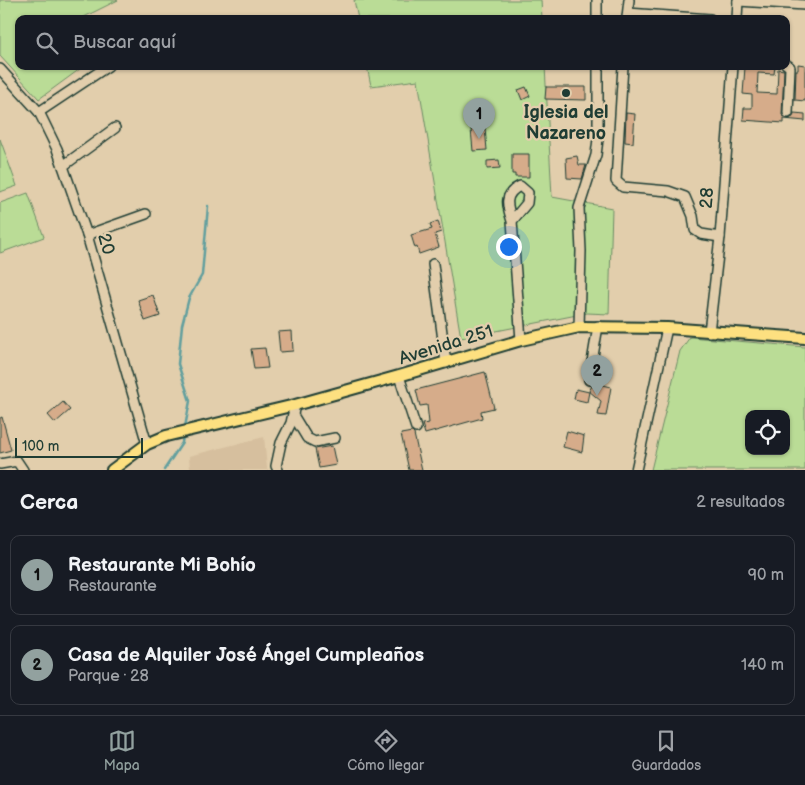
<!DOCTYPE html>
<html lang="es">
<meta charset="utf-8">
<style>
body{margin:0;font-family:"Balsamiq Sans",sans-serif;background:#20242c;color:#f1f3f6}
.controls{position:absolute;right:15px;bottom:15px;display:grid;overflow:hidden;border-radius:10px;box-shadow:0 1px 4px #0004}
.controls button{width:45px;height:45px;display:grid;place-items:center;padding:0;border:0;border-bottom:1px solid #363941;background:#171b24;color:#f1f3f6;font:25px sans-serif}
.scale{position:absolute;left:15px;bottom:12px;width:128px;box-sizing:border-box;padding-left:5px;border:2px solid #1f3d34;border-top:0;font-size:14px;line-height:18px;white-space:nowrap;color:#1f3d34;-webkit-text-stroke:4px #e2ceac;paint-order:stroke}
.you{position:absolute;left:508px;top:246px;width:18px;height:18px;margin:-12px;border:4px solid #fff;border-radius:50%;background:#1a73e8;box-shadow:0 0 0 8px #1a73e833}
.badge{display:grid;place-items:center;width:32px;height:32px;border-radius:50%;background:#92a19f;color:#111;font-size:16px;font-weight:700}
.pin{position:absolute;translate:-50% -41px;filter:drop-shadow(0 1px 2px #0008)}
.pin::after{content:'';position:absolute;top:26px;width:18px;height:15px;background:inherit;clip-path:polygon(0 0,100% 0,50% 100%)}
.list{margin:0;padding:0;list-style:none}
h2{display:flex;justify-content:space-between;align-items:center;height:65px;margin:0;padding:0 20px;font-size:21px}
h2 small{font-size:16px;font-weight:400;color:#9ea1a6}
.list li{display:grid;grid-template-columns:32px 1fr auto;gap:15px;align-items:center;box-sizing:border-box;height:80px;margin:0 10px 10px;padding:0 10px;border:1px solid #363941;border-radius:10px}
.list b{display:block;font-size:19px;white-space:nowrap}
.list p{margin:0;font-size:16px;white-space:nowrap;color:#9ea1a6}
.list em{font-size:16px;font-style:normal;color:#9ea1a6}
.icon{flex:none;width:28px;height:28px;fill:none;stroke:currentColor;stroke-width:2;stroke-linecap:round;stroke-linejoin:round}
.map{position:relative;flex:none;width:805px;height:470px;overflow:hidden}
.search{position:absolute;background:#171b24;box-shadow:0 1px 4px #0004;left:15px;right:15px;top:15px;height:55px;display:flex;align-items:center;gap:12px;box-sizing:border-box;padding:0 18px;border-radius:10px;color:#9ea1a6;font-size:19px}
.sheet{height:245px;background:#171b24}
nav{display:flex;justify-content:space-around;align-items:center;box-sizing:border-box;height:70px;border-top:1px solid #363941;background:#171b24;font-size:14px;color:#9ea1a6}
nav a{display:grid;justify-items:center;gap:2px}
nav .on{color:#92a19f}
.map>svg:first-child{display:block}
.built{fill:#d6bf9e}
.green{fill:#badc96;stroke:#6c8c65;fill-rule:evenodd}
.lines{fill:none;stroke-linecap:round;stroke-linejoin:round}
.stream{stroke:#629f9e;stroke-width:2.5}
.building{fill:#d6ac8a;stroke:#1f3d34}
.minor-casing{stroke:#1f3d34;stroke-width:12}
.major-casing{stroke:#1f3d34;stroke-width:14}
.minor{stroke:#e2ceac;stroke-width:9}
.major{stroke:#fde080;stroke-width:10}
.poi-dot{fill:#1f3d34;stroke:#e2ceac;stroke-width:2}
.labels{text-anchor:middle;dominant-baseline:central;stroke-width:4.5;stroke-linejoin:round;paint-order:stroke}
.poi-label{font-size:18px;font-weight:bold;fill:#1f3d34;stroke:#e2ceac}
.street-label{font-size:18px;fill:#1f3d34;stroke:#e2ceac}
</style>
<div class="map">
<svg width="805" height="470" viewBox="0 0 805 470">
<rect width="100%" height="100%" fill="#e2ceac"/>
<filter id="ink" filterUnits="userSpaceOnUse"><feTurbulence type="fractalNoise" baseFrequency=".02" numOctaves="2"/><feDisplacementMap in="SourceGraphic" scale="10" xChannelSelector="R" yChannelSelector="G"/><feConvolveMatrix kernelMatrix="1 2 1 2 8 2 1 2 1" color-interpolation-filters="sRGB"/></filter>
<g filter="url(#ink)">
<!-- built -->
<path class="built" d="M264,437L267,468L268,470H190L189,456Z"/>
<!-- green -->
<g class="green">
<path d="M0,0H118L80,19H19V66H84L39,99L0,56Z"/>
<path d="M354,0H541L542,19H358Z"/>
<path d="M367,66H545L552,197L612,208L609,314L587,313L461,338L418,80L371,86Z"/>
<path d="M0,139L17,186L0,192Z"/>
<path d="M28,193L44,237L0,253V203Z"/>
<path d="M690,337L805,347V470H651L680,351ZM749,414H786V451H749Z"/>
</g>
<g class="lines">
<!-- stream -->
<g class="stream">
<path d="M185,427L190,401L178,364L182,325L189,298L202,275L208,206"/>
<path d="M164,470L182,443L183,435"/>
</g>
</g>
<!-- building -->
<g class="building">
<path d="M798,64L805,65V101L795,100L796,70H798Z"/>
<path d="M752,66H775L774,74L758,73L757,93L777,94L778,69L784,70L782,115L788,119L793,117L794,113L805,114V121L784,119V123L743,120L744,108H752V95L743,94L745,67L752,68Z"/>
<path d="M526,87L530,96L522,100L518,90Z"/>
<path d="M546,87H586V100L545,99Z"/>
<path d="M626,113L635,114L633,143L625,142Z"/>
<path d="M485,128L487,150L473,151L471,129Z"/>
<path d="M512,154H529V177H515V174H512Z"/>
<path d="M577,156L579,165H586L582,179L567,178L566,158Z"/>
<path d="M499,160L500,168L487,169V161Z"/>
<path d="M438,221L441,232L435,234L439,247L419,254L417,247L415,248L411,235L432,229L430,224Z"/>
<path d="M153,295L160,316L145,321L138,300Z"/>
<path d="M292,331L293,351L280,352L278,332Z"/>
<path d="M265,348L268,368L254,369L251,349Z"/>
<path d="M485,372L494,408L481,411L482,418L425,434L422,424L429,423L427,405L420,406L416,390Z"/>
<path d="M600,384L611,387L606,416L598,415L601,401L589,391L592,386L598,388Z"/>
<path d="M576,389L589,392L587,402L574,399Z"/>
<path d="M63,402L70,410L55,423L48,415Z"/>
<path d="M2,417L11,450L0,453V418Z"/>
<path d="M567,431L584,436L582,452L563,447Z"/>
<path d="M412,432L414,434L422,470H409L401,434Z"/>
<path d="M332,446L336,465L319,468L315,449Z"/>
</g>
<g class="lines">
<!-- minor casing -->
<g class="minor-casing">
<g id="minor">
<path d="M597,0V19"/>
<path d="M738,1L805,5"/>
<path d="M628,13L710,19"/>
<path d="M627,17L629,0"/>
<path d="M737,19L738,0"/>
<path d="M786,64L790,67L788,113"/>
<path d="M623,66L616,181L623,187L668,191L685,197L693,216L695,230L701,234L720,237"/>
<path d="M0,69L39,112L57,149L87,235L147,444"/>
<path d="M39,112L108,66"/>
<path d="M63,166L115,128"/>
<path d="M512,221L527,203L528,193L520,186C503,194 507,206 512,221L521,340"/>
<path d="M87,235L146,214"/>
<path d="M433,264L446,363"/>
<path d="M579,327L581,251L579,208L596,155L598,139V66"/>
<path d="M709,332L720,237L733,66"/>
<path d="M399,376L416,428"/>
<path d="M589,380L598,326"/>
<path d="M293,415L307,438L315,442L335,438"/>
<path d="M0,464L17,461L23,470"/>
<path d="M278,470L276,466L281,443L291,423L295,405"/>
<path d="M636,470L667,328"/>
</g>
</g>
<!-- major casing -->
<g class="major-casing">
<path id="major" d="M112,470L147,444L166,436L295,405L399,376L521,340L579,327L667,328L805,338"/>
</g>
<!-- minor -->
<use href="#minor" class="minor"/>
<!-- major -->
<use href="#major" class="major"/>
</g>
</g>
<!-- markers -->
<circle class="poi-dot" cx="566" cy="93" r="5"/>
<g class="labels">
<!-- poi labels -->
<g class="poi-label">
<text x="566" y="112">Iglesia del<tspan x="566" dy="21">Nazareno</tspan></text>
</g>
<!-- street labels -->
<g class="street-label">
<text transform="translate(707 198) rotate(-86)">28</text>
<text transform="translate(106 244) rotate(74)">20</text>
<text transform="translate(446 345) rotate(-17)">Avenida 251</text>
</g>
</g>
</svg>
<div class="controls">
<button><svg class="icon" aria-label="locate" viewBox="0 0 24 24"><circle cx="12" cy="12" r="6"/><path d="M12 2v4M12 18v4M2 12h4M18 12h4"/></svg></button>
</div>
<div class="scale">100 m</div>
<div class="you"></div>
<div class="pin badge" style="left:479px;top:139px">1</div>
<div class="pin badge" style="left:597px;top:396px">2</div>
<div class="search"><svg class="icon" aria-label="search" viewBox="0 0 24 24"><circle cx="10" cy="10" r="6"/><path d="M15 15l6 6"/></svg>Buscar aquí</div>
</div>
<section class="sheet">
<h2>Cerca<small>2 resultados</small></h2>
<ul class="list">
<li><span class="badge">1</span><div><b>Restaurante Mi Bohío</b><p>Restaurante</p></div><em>90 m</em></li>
<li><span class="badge">2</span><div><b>Casa de Alquiler José Ángel Cumpleaños</b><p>Parque · 28</p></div><em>140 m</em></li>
</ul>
</section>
<nav>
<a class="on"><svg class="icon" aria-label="map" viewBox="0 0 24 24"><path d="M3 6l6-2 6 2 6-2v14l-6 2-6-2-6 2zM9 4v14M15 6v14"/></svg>Mapa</a>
<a><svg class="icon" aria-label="directions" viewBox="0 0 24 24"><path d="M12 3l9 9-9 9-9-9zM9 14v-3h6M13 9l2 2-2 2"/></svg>Cómo llegar</a>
<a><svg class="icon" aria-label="saved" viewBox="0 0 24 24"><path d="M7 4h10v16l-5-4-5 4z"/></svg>Guardados</a>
</nav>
